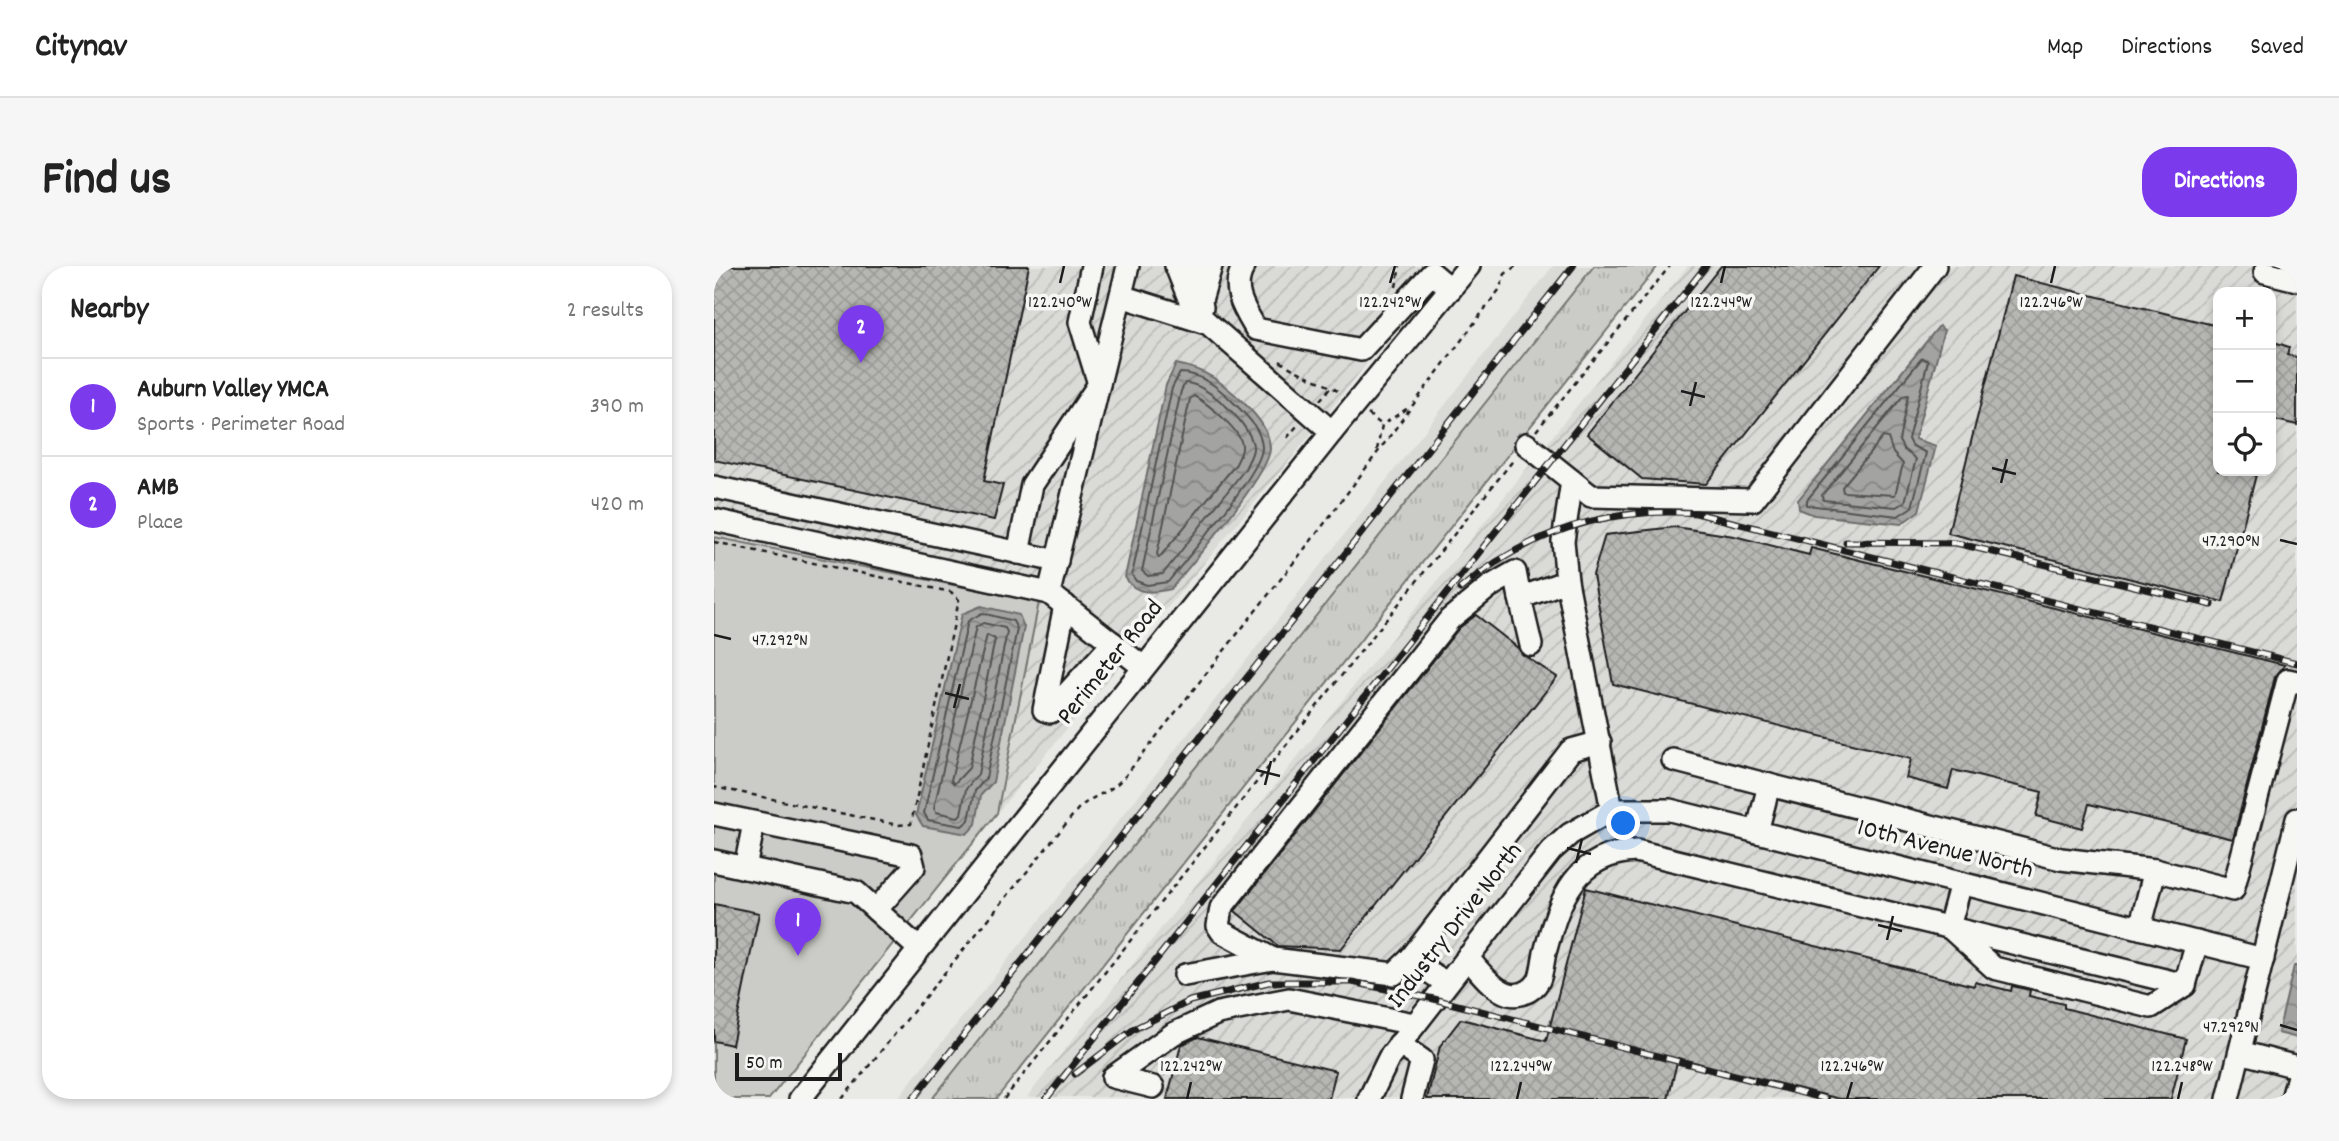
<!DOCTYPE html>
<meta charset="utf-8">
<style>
body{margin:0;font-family:Dekko,sans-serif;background:#f6f6f6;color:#222}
.controls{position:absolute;right:21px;top:21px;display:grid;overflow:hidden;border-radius:14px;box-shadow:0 4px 10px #0003}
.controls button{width:63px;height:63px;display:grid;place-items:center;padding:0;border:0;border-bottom:2px solid #e0e0e0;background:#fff;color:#222;font:35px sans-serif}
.scale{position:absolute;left:21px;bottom:18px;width:107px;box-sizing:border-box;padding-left:7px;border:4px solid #1c1c1c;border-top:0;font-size:19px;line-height:24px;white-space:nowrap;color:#1c1c1c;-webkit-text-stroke:5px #f6f6f2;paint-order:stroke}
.you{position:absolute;left:910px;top:558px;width:24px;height:24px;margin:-18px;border:5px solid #fff;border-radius:50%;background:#1a73e8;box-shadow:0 0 0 10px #1a73e833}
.badge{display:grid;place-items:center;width:46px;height:46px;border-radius:50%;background:#7c3aed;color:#fff;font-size:23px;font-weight:700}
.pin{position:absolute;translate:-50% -58px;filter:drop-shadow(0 2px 4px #0008)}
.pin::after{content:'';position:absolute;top:37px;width:24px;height:21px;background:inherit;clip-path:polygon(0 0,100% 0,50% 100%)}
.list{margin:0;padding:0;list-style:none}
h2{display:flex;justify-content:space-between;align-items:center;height:91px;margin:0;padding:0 28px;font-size:30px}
h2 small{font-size:23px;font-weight:400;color:#767676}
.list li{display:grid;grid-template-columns:46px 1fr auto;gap:21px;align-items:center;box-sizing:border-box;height:98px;padding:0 28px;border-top:2px solid #e0e0e0}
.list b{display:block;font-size:26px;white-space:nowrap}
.list p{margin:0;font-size:23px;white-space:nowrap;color:#767676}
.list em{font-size:23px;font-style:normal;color:#767676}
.icon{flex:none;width:38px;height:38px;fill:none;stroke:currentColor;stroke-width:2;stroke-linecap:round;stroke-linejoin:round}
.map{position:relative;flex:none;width:1583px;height:833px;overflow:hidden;border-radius:28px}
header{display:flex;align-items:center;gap:42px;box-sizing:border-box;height:98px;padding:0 35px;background:#fff;border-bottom:2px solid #e0e0e0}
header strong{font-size:33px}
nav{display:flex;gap:38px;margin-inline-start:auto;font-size:24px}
.intro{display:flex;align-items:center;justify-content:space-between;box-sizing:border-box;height:168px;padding:0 42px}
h1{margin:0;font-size:49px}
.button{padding:18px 32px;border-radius:28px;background:#7c3aed;color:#fff;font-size:24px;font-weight:700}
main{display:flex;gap:42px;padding:0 42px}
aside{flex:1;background:#fff;border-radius:28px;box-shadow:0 4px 10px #0003}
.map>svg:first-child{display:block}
.built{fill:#dadad6}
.industrial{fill:url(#industrial-furrows);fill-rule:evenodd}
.grass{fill:url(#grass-tufts);stroke:#747472;stroke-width:2}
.pitch{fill:#cbcbc7;stroke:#747472;stroke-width:2}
.water{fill:url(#water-waves);stroke:#6d6d6c;stroke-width:2}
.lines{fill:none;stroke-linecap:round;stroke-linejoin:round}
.shore{stroke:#525251;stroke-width:2}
.building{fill:url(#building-cross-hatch);stroke:#1c1c1c;stroke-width:2}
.minor-casing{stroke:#1c1c1c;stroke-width:26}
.path{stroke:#1c1c1c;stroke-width:2.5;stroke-dasharray:5 5;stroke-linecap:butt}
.minor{stroke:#f6f6f2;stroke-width:21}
.rail-casing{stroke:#1c1c1c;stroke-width:7}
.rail{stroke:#f6f6f2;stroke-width:4.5;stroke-dasharray:13;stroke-linecap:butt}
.ticks{fill:none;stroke:#1c1c1c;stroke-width:2.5}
.labels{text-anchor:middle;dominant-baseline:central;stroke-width:7;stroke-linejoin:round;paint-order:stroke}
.street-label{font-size:26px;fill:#1c1c1c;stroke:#f6f6f2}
.ticks-label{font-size:18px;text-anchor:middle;fill:#1c1c1c;stroke:#f6f6f2;stroke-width:7;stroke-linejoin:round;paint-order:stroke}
</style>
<header>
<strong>Citynav</strong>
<nav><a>Map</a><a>Directions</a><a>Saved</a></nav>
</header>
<div class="intro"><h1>Find us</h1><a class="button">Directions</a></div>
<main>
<aside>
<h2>Nearby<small>2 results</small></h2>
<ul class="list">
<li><span class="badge">1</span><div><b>Auburn Valley YMCA</b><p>Sports · Perimeter Road</p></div><em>390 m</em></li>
<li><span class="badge">2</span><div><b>AMB</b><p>Place</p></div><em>420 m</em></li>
</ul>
</aside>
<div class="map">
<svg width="1583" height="833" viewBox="0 0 1583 833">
<defs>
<pattern id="industrial-furrows" width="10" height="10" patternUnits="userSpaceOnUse" patternTransform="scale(1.75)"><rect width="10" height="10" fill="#dadad6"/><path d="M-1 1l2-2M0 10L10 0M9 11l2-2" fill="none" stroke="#babab7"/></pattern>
<pattern id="grass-tufts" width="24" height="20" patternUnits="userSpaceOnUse" patternTransform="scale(1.75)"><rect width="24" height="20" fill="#cbcbc7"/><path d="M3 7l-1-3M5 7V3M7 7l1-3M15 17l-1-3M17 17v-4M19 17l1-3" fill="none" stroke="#aeaeaa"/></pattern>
<pattern id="water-waves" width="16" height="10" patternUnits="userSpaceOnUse" patternTransform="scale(1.75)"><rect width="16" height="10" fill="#a3a3a1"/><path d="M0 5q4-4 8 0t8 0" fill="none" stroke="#848482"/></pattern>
<pattern id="building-cross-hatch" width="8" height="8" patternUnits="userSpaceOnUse" patternTransform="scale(1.75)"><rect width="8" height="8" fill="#b6b6b3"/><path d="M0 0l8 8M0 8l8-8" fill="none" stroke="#9c9c99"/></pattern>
</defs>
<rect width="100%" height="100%" fill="#e9e9e5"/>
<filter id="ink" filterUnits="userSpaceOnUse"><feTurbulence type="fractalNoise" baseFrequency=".0143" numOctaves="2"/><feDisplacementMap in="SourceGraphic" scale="14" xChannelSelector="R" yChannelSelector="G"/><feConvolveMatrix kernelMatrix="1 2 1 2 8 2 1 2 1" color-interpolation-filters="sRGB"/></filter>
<g filter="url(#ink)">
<!-- built -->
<path class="built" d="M839,0H883L218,833H183L528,400Z"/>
<!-- industrial -->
<g class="industrial">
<path d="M0,0H730L589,178L283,547L55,833H0Z"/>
<path d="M974,0H1583V833L313,831ZM1504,26H1557V205H1504Z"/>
</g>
<!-- grass -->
<path class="grass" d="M880,0H944L282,833H218Z"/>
<!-- pitch -->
<path class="pitch" d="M0,271L325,336L283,547L55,833H0Z"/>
<!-- water -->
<g class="water">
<path d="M1225,60L1230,64L1201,173L1222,180L1205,245L1187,258L1100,249L1085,243L1084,234Z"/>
<path d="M462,98C492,103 509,117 530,137C543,150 556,165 556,183C555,209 476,299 457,323C438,327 421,329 411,311L452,119Z"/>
<path d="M267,340L305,349L310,361L279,516L267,529L262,558L253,568L209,560L202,549L248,348Z"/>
<path d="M1580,700H1583V772L1564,767Z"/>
</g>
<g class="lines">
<!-- shore -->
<g class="shore">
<path d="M1208,92L1214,95L1194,173L1197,179L1212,187L1198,241L1184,250L1093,239V234Z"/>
<path d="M466,107C488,107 506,123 520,137C533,150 547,163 548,181C550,204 471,294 454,316L433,319L422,315L418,309L458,122Z"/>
<path d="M471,117C492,116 540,161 539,182C539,189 533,197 531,203L449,308L434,310L428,305L467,125Z"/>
<path d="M1194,129L1185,175L1190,184L1202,193L1191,236L1182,241L1109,234L1108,229L1189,130Z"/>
<path d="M480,130C493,137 530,166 528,182C528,187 524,193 522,198L445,292L443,288L476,133Z"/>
<path d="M1169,171L1174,172L1179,187L1189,198L1181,229L1129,226L1128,221Z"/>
<path d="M268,347L299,355L303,363L272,512L261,525L255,554L248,560L214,554L210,547L254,355Z"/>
<path d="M269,357L291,362L293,366L264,508L252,523L247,548L244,551L222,546L220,542L262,361Z"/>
<path d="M273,369L281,373L255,502L240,518L237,514Z"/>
</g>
</g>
<!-- building -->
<g class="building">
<path d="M0,0H315L270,215L289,219L280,254L0,194Z"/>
<path d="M1007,0H1165L992,218L928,213L873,168Z"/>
<path d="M1299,10L1504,60V205H1543L1509,336L1234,267Z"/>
<path d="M1557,75L1575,81L1573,89L1583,91V159L1557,153Z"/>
<path d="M961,261L1020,270L1095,289L1097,282L1571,399L1561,411L1519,573L1375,538L1368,562L1322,550L1328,526L1239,504L1234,523L1192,512L1197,493L899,418L879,309L891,269Z"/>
<path d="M762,349L804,382L808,388L843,411L627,683L564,680L521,645L745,362Z"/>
<path d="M872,622L1260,720L1261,716L1297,725L1298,720L1316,724L1315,730L1350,738V742L1472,773L1457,833H1126L964,792L954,833H713L726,780L747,753L832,775Z"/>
<path d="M0,638L45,647L18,779L0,775Z"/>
<path d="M484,771L622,805L615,833H453L467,779Z"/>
</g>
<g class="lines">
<!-- minor casing -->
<g class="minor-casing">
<g id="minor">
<path d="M462,0L480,45L618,166"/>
<path d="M479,0L488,41"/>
<path d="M530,0C516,22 530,43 542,63L647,84L718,7L737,23"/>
<path d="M1551,6L1583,14"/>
<path d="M407,30L489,56"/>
<path d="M487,34L497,0"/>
<path d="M812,178L877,230L1039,234L1221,0"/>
<path d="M858,215L849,275L853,315L898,544"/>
<path d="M0,221L343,295"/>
<path d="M0,254L335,327L429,401"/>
<path d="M304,287L318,219L385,118L414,0"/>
<path d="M335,327L385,118L366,56L378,0"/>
<path d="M351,339L330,444L336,446L399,377"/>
<path d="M817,379L806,332L853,315"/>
<path d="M959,494L1055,519L1043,566"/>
<path d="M1055,519L1347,593L1441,604L1519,624L1574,414L1583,416"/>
<path d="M0,548L197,589L200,601L162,644L204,682"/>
<path d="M0,595L142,626L162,644"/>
<path d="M31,602L40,557"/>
<path d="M1247,617L1235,661L1280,702L1437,741L1471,719"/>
<path d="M1426,662L1441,604"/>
<path d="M753,691C763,702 774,718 788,725C801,733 818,727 825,714C829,705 829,692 832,683C846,631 862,588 922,585L1471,719L1483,676"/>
<path d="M559,693L508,666L504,660L507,642L736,353L775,321L801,306L806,332"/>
<path d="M471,709L559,693L680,708L696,693"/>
<path d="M732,717L696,693L857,484L886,476"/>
<path d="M685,778L708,794L698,833"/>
<path d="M1526,786L1583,801"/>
<path d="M439,821L399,811L459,768L504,747L575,733L700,758"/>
<path d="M86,833L618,166L755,0"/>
<path d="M655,833L675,792L837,585L856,568L898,544H956L1549,693"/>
<path d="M1514,833L1583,553"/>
<path d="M1578,833L1583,814"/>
</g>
</g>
<!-- path -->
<g class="path">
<path d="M682,21L686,0"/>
<path d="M566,95C586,109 607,114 627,127"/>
<path d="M606,134L617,121"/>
<path d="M654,148L668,159"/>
<path d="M822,165L956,0"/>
<path d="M573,172L583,160"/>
<path d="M663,184L668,159L694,142"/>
<path d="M0,276L237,326L245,334L197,558L184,559L0,521"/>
<path d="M128,833L364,543C381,527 395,529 412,509L607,262L785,24L791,8L802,0"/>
<path d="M290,833L801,192"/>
</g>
<!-- minor -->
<use href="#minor" class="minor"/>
<!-- rail casing -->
<g class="rail-casing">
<g id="rail">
<path d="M1132,276L1242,277L1498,339"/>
<path d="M746,323C815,265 893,241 982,247L1583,397"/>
<path d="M361,808L420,763L476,735L555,716H638L720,733L1112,833"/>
<path d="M199,833L859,0"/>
<path d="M332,833L992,0"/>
</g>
</g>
<!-- rail -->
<use href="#rail" class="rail"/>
</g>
</g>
<!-- ticks -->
<path class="ticks" d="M346,17L350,0M676,17L681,0M1007,17L1011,0M1337,17L1341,0M967,125L991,131M976,140L982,116M1278,202L1302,208M1287,217L1293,193M1566,274L1583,278M0,369L17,373M231,427L255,433M240,442L246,418M542,504L566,510M551,519L557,495M853,582L877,588M862,597L868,573M1164,659L1188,665M1173,674L1179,650M1566,759L1583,764M473,833L477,816M803,833L807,816M1133,833L1138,816M1464,833L1468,816"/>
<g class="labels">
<!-- street labels -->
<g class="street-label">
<text transform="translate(397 397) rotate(-51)">Perimeter Road</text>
<text transform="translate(1231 584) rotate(14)">10th Avenue North</text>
<text transform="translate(742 660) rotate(-52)">Industry Drive North</text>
</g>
</g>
<g class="ticks-label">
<text x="346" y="41">122.240°W</text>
<text x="676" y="41">122.242°W</text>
<text x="1007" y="41">122.244°W</text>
<text x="1337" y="41">122.246°W</text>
<text x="1517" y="280">47.290°N</text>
<text x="66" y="379">47.292°N</text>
<text x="1517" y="766">47.292°N</text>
<text x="477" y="805">122.242°W</text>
<text x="807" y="805">122.244°W</text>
<text x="1138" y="805">122.246°W</text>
<text x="1468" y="805">122.248°W</text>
</g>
</svg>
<div class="controls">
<button>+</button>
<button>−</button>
<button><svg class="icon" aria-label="locate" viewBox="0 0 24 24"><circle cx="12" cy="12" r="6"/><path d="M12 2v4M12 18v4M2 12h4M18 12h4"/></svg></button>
</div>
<div class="scale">50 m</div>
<div class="you"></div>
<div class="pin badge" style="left:84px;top:690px">1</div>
<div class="pin badge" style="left:147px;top:97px">2</div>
</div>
</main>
